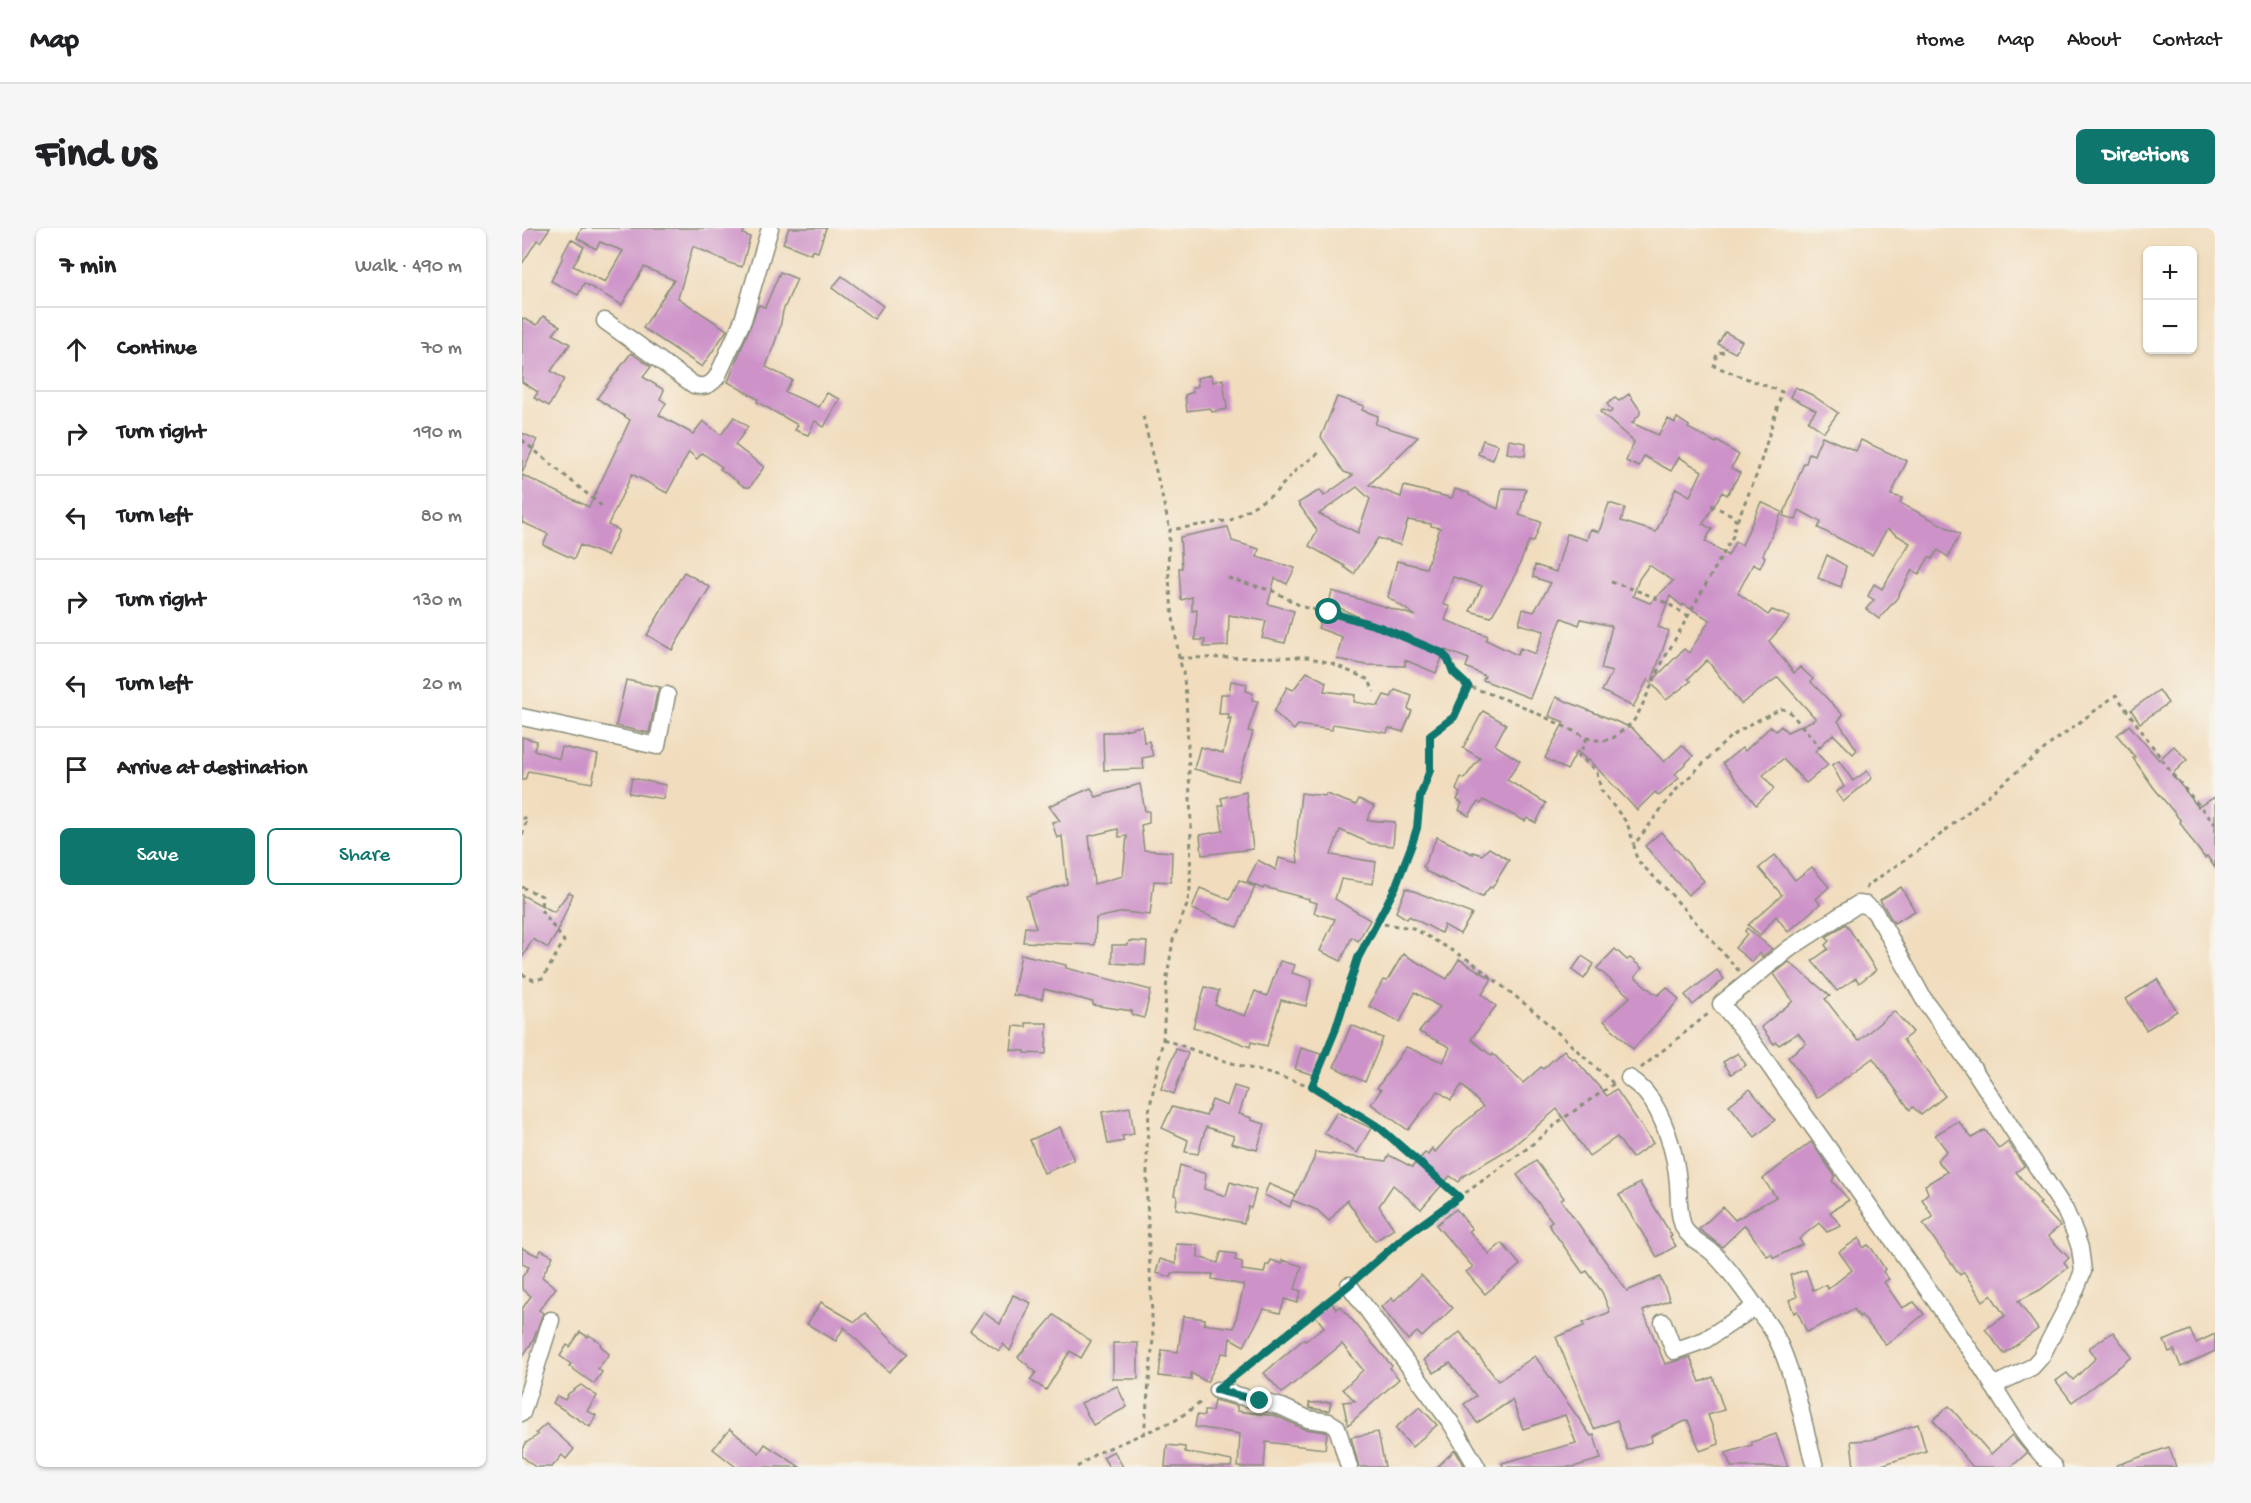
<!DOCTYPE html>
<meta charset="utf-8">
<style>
body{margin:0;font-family:"Gochi Hand",sans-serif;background:#f6f6f6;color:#202124}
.controls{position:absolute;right:18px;top:18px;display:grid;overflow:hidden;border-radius:9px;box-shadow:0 2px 4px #0004}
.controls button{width:54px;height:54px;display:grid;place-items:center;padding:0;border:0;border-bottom:2px solid #e0e0e0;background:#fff;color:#202124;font:30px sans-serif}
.stop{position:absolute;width:18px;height:18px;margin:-14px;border:4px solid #0f766e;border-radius:50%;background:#fff}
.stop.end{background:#0f766e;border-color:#fff;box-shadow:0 2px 6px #0008}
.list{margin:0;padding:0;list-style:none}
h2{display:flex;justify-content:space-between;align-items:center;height:78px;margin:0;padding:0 24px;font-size:26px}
h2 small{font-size:20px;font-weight:400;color:#757577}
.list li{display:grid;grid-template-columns:39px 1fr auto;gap:18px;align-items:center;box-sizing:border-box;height:84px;padding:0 24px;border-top:2px solid #e0e0e0}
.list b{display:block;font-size:22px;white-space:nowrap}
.list em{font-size:20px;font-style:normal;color:#757577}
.actions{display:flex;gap:12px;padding:18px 24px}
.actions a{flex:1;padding:14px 0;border:2px solid #0f766e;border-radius:9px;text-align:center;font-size:21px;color:#0f766e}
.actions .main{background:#0f766e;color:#fff}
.icon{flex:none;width:33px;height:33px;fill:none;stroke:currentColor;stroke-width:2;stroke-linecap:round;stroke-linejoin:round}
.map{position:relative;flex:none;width:1693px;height:1239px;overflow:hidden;border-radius:9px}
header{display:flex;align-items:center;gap:36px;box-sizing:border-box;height:84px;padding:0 30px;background:#fff;border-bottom:2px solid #e0e0e0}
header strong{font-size:28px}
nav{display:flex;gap:33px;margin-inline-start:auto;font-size:21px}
.intro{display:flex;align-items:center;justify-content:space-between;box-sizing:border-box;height:144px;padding:0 36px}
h1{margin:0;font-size:42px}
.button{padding:15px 27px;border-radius:9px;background:#0f766e;color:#fff;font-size:21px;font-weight:700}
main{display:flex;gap:36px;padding:0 36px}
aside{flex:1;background:#fff;border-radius:9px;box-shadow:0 2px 4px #0004}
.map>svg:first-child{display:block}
.building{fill:#cd93c9;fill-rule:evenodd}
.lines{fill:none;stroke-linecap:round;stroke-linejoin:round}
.minor-casing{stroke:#888d79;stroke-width:19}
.path{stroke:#888d79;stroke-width:3;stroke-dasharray:4.5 4.5;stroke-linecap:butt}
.minor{stroke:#fff;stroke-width:16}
.route{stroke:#0f766e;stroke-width:8}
</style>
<header>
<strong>Map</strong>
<nav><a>Home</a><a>Map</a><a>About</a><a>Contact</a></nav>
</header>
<div class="intro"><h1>Find us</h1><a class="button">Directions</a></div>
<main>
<aside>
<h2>7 min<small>Walk · 490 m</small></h2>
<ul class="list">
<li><svg class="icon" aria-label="ahead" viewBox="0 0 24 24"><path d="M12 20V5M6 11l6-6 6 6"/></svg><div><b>Continue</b></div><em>70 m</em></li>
<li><svg class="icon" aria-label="right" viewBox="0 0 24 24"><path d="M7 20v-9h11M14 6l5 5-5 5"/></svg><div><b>Turn right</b></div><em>190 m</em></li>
<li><svg class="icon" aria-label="left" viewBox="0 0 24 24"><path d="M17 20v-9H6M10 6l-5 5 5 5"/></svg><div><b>Turn left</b></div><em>80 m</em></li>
<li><svg class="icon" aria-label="right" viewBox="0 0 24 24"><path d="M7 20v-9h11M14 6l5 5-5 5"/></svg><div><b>Turn right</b></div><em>130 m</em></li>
<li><svg class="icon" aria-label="left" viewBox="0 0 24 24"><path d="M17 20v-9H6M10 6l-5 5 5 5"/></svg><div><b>Turn left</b></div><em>20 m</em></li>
<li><svg class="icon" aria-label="arrive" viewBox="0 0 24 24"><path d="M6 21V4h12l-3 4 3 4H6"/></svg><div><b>Arrive at destination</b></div></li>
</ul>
<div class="actions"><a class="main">Save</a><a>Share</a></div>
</aside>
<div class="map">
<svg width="1693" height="1239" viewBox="0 0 1693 1239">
<rect width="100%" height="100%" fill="#f7f3e8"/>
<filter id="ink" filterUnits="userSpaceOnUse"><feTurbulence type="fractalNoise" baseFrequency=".0167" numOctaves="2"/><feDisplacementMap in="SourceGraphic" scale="12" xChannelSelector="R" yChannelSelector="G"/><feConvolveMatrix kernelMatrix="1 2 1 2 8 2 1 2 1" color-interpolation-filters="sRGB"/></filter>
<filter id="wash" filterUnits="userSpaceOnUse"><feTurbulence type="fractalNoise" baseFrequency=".008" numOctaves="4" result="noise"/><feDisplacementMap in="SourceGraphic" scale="24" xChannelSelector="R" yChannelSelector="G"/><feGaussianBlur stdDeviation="1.35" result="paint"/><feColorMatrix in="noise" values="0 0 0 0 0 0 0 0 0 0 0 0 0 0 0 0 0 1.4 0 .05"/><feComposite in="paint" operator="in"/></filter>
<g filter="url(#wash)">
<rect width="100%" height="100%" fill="#f1ddbe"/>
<g id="blocks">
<!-- building -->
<g class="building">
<path d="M0,0H28L18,14L15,12L0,36Z"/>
<path d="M60,0H223L221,6L228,9L220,39L204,34V33L171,18L156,70L205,102L180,139L121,100L152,52L122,39L100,77L62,55L56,67L29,53L41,29L40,28L49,11L62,19L51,38L83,54L101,23L78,14L74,21L55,10Z"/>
<path d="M267,0H304L296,24L290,22L289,26L261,15Z"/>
<path d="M258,44L275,51L261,83L258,100L244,139L270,152L263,164L297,179L305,165L318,171L302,199L293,193L286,207L273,202L276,197L235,174L236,171L206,154L235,81L237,77L243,79Z"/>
<path d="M320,48L361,78L352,91L310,60Z"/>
<path d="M21,88L38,98L31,106L48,116L29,143L42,151L27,178L12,170L16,164L0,154V90L15,97Z"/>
<path d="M1203,104L1220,113L1213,125L1196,116Z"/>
<path d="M109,125L129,139L121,149L142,162L138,171L144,175L137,187L171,206L181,193L199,207L212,189L226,199L213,217L242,239L228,259H223L198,241L200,239L180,225L175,231L167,224L145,265L110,246L86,297L97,302L85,328L58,317L52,331L21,317L26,306L0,294V247L67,279L108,192L75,170Z"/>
<path d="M689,147L691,154L701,151L705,181L690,184L688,180L665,183L663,167L671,164L670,160L676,158L675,150Z"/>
<path d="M1273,159L1290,167L1316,185L1302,204L1286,193L1294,182L1268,169Z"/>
<path d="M1107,166L1118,182V186L1110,195L1136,207L1146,191L1153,195L1155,190L1167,198L1166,200L1194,215L1195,213L1217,227L1209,240L1218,245L1205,267L1200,264L1181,296L1190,301L1183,313L1206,328L1213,314L1220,317L1239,274L1260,284L1241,327L1243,329L1238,340L1231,336L1216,365L1246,387L1250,382L1268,389L1247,413L1272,445L1278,439L1291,451L1289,454L1321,487L1316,493L1335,522L1331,526L1311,506L1293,523L1306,537L1284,555L1261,531L1241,547L1252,561L1234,577L1201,535L1220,520L1223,523L1249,498L1254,503L1259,498L1265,504L1294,491L1256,449L1219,476L1185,432L1166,451L1169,453L1144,472L1126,451L1111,479L1080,463L1090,444L1079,441L1090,398L1059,391L1057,397L1040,390L1008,470L961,452L963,448L944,439L947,431L923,422L914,445L883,432V438L844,437L815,431L820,409L796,400L801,387L842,395L843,392L807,375L810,363L894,388L866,369L875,333L904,340L918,300L909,298V296L886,292L878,317L856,310L832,346L822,339L823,338L787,318L795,302L776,275L798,262L802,268L831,247L822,244L799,209L815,169L842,178L840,182L856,188L853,196L896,209L847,257L879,269L882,258L930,270L933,261L947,265V267L976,281L980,260L1004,261L997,287L1019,294L1014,308L1011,314L1007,313L994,345L969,389L948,383L960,358L931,349L921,376L928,379L923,392L966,408L964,412L995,427L998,420L1013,426L1022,403L997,396L1001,381L1012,384L1029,355L1011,349L1013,337L1034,344L1045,306L1065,312L1068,301L1077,304L1087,275L1103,280L1099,293L1134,304L1154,260L1168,268L1180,243L1157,229L1149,243L1122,228L1117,239L1104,233L1112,214L1078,184L1080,182L1088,185L1090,183L1085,176L1093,170L1097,173ZM835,259L848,271L836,305L797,286ZM1127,337L1151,353L1128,375L1111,368L1117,351ZM1148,368L1160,378L1161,376L1188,392L1167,425L1162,421L1130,453L1147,403L1136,399Z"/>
<path d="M0,205L15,212L0,245Z"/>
<path d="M1300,208L1334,223L1339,212L1385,233L1369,267L1380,270L1378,275L1438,306L1426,329L1416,322L1410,331L1407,329L1397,346L1390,342L1375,370L1357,391L1344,381L1352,372L1346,368L1352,356L1360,361L1388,315L1365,301L1350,327L1296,300L1299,294L1277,282L1274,292L1261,288L1282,235H1284L1287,225L1292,227Z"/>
<path d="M961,212L976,217L971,232L956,226Z"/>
<path d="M987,212L1004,215L1003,228L985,225Z"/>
<path d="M706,299L710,313L737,321L735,329L773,340L765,356L753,350L746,376L772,383L763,415L740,410L744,393L707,387L706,418L682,419L683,412H673L675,382L670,383V369L659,372L657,340H660L658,309Z"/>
<path d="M1305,327L1324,338L1319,359L1296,350Z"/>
<path d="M162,344L188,359L150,422L125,407Z"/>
<path d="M785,444L804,454L802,463L833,467L832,474L856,478L862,467L869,469L873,462L890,468L886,481L890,483L881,504L867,500L865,505L811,496L810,502L776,497L772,502L752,484L765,459L771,462Z"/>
<path d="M104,452L138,459L135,465L127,505L94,498Z"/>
<path d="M709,453L725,456L724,463L731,465L730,472L736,473L726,503L731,504L716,553L672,541L678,519L701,525L709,490L706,491L707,486H697L699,466H707Z"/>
<path d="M1637,462L1646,475L1618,495L1609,482Z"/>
<path d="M1034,469L1110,500L1142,534L1160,517L1171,528L1153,546L1157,550L1137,568L1133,564L1115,582L1067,532L1066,533L1055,523L1045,542L1023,530L1042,494L1027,488Z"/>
<path d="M961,483L984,496L973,517L998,533L985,552L1024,575L1014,595L1005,590L1003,593L961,572L959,576L956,574L947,588L937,582L940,575L935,572L938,565L934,562L939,549L942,551L958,530L941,520Z"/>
<path d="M1607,497L1637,532L1652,518L1665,532L1650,546L1676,579L1693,569V640L1685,628L1683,630L1670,613L1658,594L1659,593L1632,560L1611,530L1613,529L1595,507Z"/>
<path d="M620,498L622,514L627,513L631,528L620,530L622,541L582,542L581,504H593Z"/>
<path d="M0,509L15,513L12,522L37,531L40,519L76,527L70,555L6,543L3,552H0Z"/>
<path d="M1317,533L1331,553L1345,543L1350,550L1321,574L1314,564L1322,559L1310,537Z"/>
<path d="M110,550L144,557L141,571L107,565Z"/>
<path d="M618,556L623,583H627V595L619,597L622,622L650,624L649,654L632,653L628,687L602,684L574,690L573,717L501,714L503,699L514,700L504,668L545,656L540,608L535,610L530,594L538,593L527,578L569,560L574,569ZM596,601L597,609L605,608L601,648L572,656L567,608Z"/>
<path d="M724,564L731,621L680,627L678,607L701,603L697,578L701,577L699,570Z"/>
<path d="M779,565L803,568L804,566L834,577L837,571L852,578L845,592L873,594L871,618L850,616L818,602L809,627L854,634L851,656L819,651L813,671L848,692L836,713L830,709L819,733L798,723L813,691L792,685L795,675L787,673V671L742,659L741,661L725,654L736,632L754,642L757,630L776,635L774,614Z"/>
<path d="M1139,604L1182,653L1166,667L1123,618Z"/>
<path d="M915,609L951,626V624L960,627L967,620L987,632L970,660L968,659L960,669L903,643L904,640L901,639Z"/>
<path d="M1253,627L1273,652L1290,639L1307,659L1294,671L1298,676L1266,704L1254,688L1238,707L1226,697L1260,667L1237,640Z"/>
<path d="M717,652L733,659L715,699L670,681L678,660L708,672Z"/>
<path d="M1379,659L1393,683L1372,695L1358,672Z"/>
<path d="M884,660L950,686L938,706L922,697L919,705L887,688L885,691L874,684Z"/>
<path d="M47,664L51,666L34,707L26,720L11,711L0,730V667L32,684Z"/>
<path d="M1324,696L1354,742L1337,755L1334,750L1315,763L1290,733L1306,721L1303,717L1307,713L1304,709Z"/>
<path d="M1225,700L1250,721L1240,729L1238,725L1230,734L1213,720L1225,706L1223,703Z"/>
<path d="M607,713L625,714L623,737L590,735V717H606Z"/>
<path d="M1093,721L1105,732L1108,730L1120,740L1113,749L1132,765L1136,767L1145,759L1157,772L1111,821L1082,793L1108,769L1075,740Z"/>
<path d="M499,726L544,737V740L629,762L622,790L610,787V783L571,777V774L522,761L520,771L491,767Z"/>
<path d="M881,726L925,751L937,731L970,751L960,766L974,778L949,811L970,828L971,826L1001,855L1019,839L1021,841L1042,822L1050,831L1052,830L1085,868L1094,861L1131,915L1110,930L1095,909L1067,928L1035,881L990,919L941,948L937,954L928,948L899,981L871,957L857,978L872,1001L853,1013L825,972L807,993L795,982L770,972L768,979L742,967L747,956L773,967L771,971L792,931L793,924L864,933L867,927L890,939L903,925L906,927L910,920L913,924L930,905L961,879L940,857L929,872L916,863L886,902L849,876L859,862L855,860L884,819L921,834L928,819L897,804L918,779L893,764L878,794L847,778L861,752L865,753Z"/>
<path d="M1060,728L1072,736L1062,751L1050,742Z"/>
<path d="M758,733L773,737L770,745L790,751L784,778L759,772L745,818L729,814L728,819L685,802V803L671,799L683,759L697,763L693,777L723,788L733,763L745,768Z"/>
<path d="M1267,734L1308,768L1303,771L1336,813L1372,783L1391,804L1381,812L1423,868L1399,887L1391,879L1388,882L1351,830L1295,870L1266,829L1284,815L1276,805L1257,817L1254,814L1252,816L1239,799L1271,773L1252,746Z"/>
<path d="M1195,742L1202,751L1171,777L1163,767Z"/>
<path d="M1635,751L1655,783L1624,802L1604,771Z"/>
<path d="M504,795H525L524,826L503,825V823L489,822L492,798L504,799Z"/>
<path d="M829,797L861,810L843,854L812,839Z"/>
<path d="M779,820L799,826L792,847L773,841Z"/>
<path d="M654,821L666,825L652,866L639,861Z"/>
<path d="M1216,825L1224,837L1209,846L1201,834Z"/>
<path d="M712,858L725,862L717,886L730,890L729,892L743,896L735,922L709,915L712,908L684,899L676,926L663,924L666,912L640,900L650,879L684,888L690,872L705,878Z"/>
<path d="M1228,861L1253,892L1233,909L1207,877Z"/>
<path d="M608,879L612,906L600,908L602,913L586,916L580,884Z"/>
<path d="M815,884L849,900L835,925L802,905Z"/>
<path d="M1436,893L1450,910L1463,902L1477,921L1486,914L1502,938L1494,944L1519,975L1517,976L1538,998L1526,1008L1547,1030L1542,1035L1546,1040L1518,1062L1496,1073L1516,1101L1482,1126L1463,1101L1483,1088L1469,1067L1461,1073L1442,1044L1438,1047L1401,996L1411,989L1400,971L1406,965L1403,957L1425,944L1415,932L1425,923L1413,907Z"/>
<path d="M538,899L552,932L522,945L508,912Z"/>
<path d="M1289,914L1313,948L1310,953L1327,972L1308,984L1319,998L1305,1004L1297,995L1277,1011L1281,1016L1252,1030L1249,1026L1245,1028L1223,997L1200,1019L1177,1001L1201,979L1213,992L1254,969L1241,951Z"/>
<path d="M1014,933L1042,970L1039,972L1105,1063L1138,1049L1148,1072L1121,1083L1143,1136L1168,1129L1178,1154L1191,1149L1202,1182L1186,1187L1197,1216L1178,1223L1166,1192L1129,1208L1130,1214L1105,1222L1095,1192L1072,1201L1034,1109L1062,1098L1061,1095L1088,1084L1080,1064L1065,1043L1061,1045L1026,996L1030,993L995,947Z"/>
<path d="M658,937L684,946L682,961L704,968L708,954L734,962L729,980L726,979L722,995L654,981L655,968L652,967Z"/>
<path d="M1118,955L1150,1008L1148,1009L1154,1018L1135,1029L1097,967Z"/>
<path d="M934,981L950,1001L947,1003L967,1026L980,1015L998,1037L963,1066L944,1044L951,1039L914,997Z"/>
<path d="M1337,1010L1341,1020L1346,1017L1350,1021L1363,1041L1361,1044L1367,1051L1362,1054L1380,1080L1392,1074L1402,1086L1364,1117L1339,1087L1337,1089L1332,1081L1285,1104L1275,1083L1272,1085L1267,1072L1275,1069L1268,1047L1284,1042L1291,1062L1304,1057L1306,1061L1330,1042L1317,1024Z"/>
<path d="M654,1016L676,1017V1029L696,1035L699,1024L714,1026L713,1032L720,1034V1042L742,1045L744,1037H747L749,1032L760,1036V1032L780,1038L773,1061L779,1063L775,1075L763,1071L758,1085L742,1081L722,1118L708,1110L706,1126L700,1125L685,1154L669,1145V1152L637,1148L640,1122L656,1124L661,1088L683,1091L682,1096L712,1100L722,1057L690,1051L691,1046L650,1045L649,1049L634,1045L638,1031L654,1036Z"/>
<path d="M0,1020L16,1028L19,1022L31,1028L20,1049L34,1060L17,1082L21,1085L11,1113L0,1129V1081L9,1068L0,1061V1049L7,1039L0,1036Z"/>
<path d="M899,1047L931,1080L900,1109L895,1104L886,1112L859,1079L870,1070L872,1073Z"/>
<path d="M491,1067L509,1075L488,1123L481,1116L477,1123L448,1103L461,1084L478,1096Z"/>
<path d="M299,1074L333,1094L343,1085L385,1126L367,1144L322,1099L314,1113L285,1096Z"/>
<path d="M810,1075L814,1081L818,1078L870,1138L868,1140L877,1151L826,1197L821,1174L833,1173L821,1161L841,1142L820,1116L760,1165L742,1145L782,1111L783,1113L802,1099L793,1087Z"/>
<path d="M532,1087L569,1113L559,1130L548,1123L524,1162L508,1152L514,1144L496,1129Z"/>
<path d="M1668,1102L1674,1115L1693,1106V1123L1659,1139L1652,1122L1647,1124L1642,1113Z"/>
<path d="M58,1104L66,1109L67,1107L79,1115L78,1117L87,1126L76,1141L80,1144L72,1156L47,1138L49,1136L38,1128L45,1117L48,1119Z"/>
<path d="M938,1104L976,1153L1013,1128L1069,1208L1072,1207L1079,1231L1051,1239H981L980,1235L1054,1215L1043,1187L1001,1201L990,1172L955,1195L942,1176L954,1168L928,1135L912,1145L902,1132Z"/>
<path d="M1591,1104L1610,1129L1550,1174L1534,1153L1545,1145L1551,1152L1574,1130L1567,1120Z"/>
<rect x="591" y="1115" width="25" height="36"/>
<path d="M59,1157L75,1168L65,1183L74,1187L68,1199L31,1175L35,1168L43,1172L46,1166Z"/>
<path d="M595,1158L605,1179L571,1197L559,1175Z"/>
<path d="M692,1172L715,1178V1183L754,1188L782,1201L803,1204L805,1205L803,1221L744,1214L742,1239H716L718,1206L673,1199L675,1187L682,1188V1183H690Z"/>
<path d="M809,1174L807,1183L788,1180L787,1175Z"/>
<path d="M1427,1178L1469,1226L1490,1207L1505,1225L1489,1239H1451L1411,1192Z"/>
<path d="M898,1179L915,1197L890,1219L873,1200Z"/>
<path d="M24,1196L52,1221L44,1231L40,1227L30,1239H13L0,1228V1224L4,1215L16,1207L14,1205Z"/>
<path d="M1396,1196L1404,1223L1353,1239H1332L1329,1213L1348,1212Z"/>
<path d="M208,1201L237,1225L243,1216L278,1239H214L191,1221Z"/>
<path d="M856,1204L863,1239H837L829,1209Z"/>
<path d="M1254,1206L1266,1239H1209L1204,1225L1230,1217V1214Z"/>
<path d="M645,1217L663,1219V1224L710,1233L709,1239H643Z"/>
<path d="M1647,1219L1654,1239H1595V1237Z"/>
<path d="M933,1222L943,1239H915Z"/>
<path d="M592,1223L601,1239H587L581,1229Z"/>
</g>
</g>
</g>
<g filter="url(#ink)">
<use href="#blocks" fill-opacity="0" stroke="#888d79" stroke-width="1.5"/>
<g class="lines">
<!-- minor casing -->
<g class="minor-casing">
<g id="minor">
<path d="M83,93L172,157C183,160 189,157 195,149L221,92L248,0"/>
<path d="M0,489L135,518L145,467"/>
<path d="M1107,850C1113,855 1119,859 1124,865C1142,886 1154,927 1156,955C1157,968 1156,987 1162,1000C1168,1012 1184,1017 1193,1027C1213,1047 1229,1073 1246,1096C1270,1129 1281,1198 1293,1239"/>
<path d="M827,1057L929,1195L955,1239"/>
<path d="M1141,1094L1152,1123L1183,1112L1233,1079"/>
<path d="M1471,1158L1510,1139L1519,1129L1553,1063L1561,1043L1558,1020L1553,1005L1543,982L1452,842L1401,770L1361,697L1352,683L1344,677L1336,676L1268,720L1199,776C1228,807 1251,844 1276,878C1336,961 1394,1045 1452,1128C1478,1165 1498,1209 1532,1239"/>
<path d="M695,1162L760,1179L786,1191L807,1194L815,1199L827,1239"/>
<path d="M0,1185L29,1092"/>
</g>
</g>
<!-- path -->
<g class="path">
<path d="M1202,124L1195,125L1192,138L1260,164L1235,246L1215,293"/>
<path d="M621,188L648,302"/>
<path d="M0,212L81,279"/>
<path d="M706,350L751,363L781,379L858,399L920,425L926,431L931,444L946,458"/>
<path d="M1089,354C1117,363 1142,371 1165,388"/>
<path d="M657,430C651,388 643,345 648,302L709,292L752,266L774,242L798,224"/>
<path d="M1065,510L1056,529L1068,537L1075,545L1079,562L1105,595L1112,616"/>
<path d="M0,590H5L0,609"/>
<path d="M0,659L20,668L19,682L42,713L21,750L12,752L0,746"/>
<path d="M1344,661L1346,657L1413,611L1531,514L1594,467L1651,547L1693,596"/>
<path d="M853,695L891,700L950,734L1013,784L1091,855"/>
<path d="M1217,743L1147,664L1116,633L1113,625L1112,617L1152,564L1207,510L1228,496L1259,481L1266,482L1299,520"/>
<path d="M641,811L696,831L790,858L858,900L937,969"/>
<path d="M1119,840L1186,786"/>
<path d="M790,858L813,803L836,730L873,661L890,616L895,600L898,569L908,542V507L931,489L946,458L996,476L1068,511L1081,513L1091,510L1111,494L1118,482L1142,431L1211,308L1214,293L1210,287L1189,277"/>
<path d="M837,1048L881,1010L1007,919L1039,892L1093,855"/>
<path d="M711,1149L816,1066"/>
<path d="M622,1207L631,1111L625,973V918L627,884L641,811L645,749L651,712L665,677L668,661L669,595L664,467L661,444L657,430L785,429L809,435L847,452L852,464"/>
<path d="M555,1239L575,1225L654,1192L682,1172"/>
</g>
<!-- minor -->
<use href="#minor" class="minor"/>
</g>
</g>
<g class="lines" filter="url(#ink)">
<!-- route -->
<path class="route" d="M738,1173L695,1162L827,1057L881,1010L937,969L858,900L790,858L813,803L836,730L873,660L890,616L895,600L898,569L908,542V507L932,489L946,458L931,444L926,431L920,425L858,399L807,384"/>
</g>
</svg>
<div class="controls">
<button>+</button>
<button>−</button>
</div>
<div class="stop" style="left:807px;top:384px"></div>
<div class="stop end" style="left:738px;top:1173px"></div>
</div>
</main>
